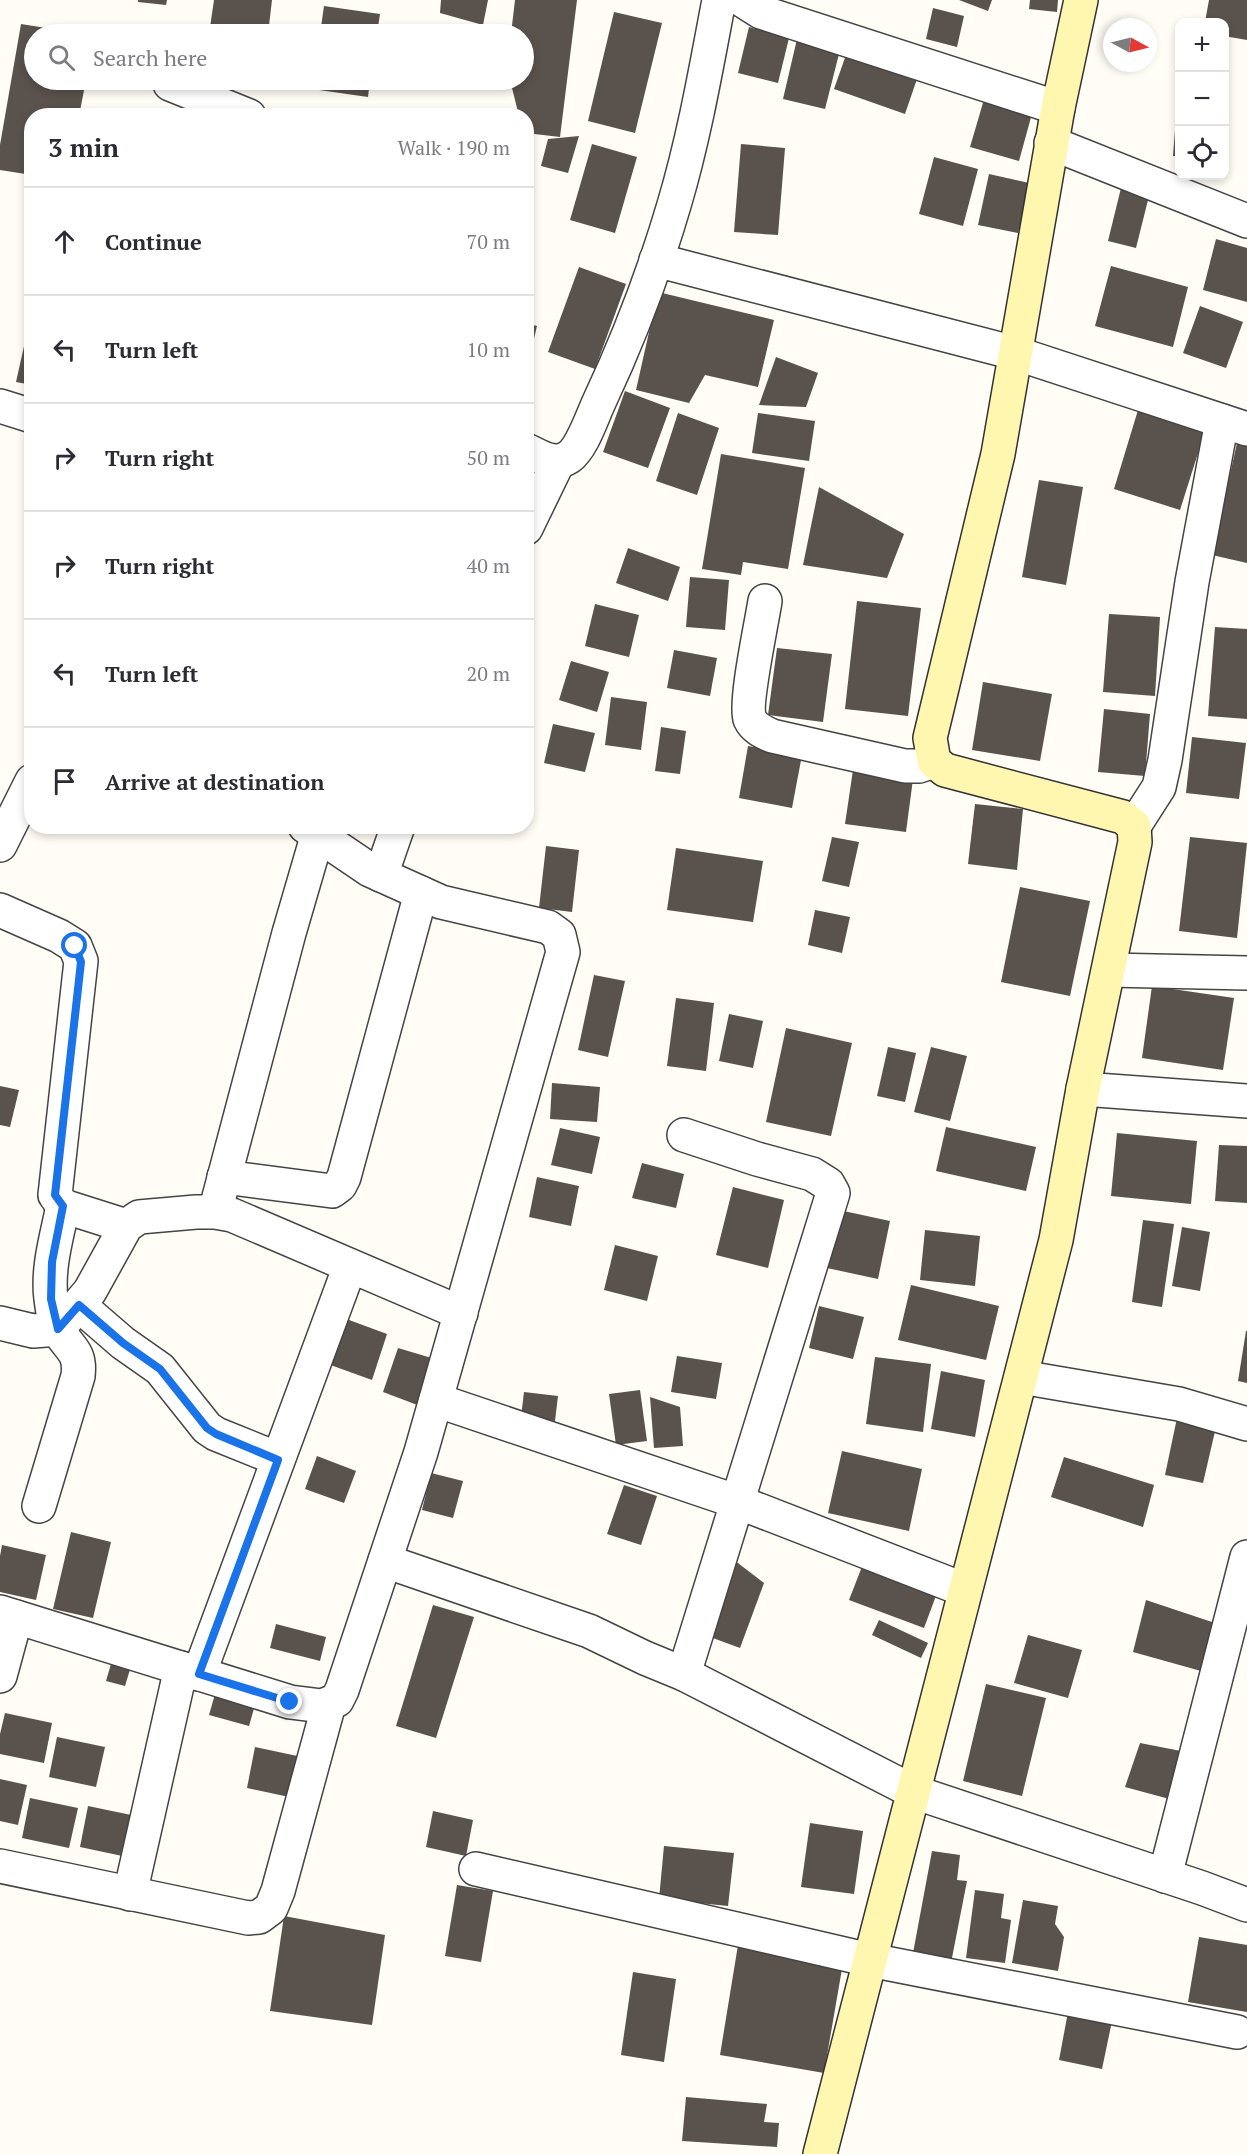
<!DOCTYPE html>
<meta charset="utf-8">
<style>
body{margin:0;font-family:"PT Serif",serif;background:#f7f7f7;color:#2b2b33}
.controls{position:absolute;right:18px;top:18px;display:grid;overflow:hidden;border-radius:12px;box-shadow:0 3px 9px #0003}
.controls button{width:54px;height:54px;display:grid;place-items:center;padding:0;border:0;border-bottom:2px solid #e1e1e2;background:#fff;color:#2b2b33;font:30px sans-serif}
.compass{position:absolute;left:1103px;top:18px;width:54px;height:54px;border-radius:50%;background:#fff;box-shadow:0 3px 9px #0003;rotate:97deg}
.stop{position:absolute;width:18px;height:18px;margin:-14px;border:4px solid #1a73e8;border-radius:50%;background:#fff}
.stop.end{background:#1a73e8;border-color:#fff;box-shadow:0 2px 6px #0008}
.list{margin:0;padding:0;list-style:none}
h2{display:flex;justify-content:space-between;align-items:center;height:78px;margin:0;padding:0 24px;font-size:26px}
h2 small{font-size:20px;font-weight:400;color:#7c7c81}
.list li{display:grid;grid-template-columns:39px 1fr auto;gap:18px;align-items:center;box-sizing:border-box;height:108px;padding:0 24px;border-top:2px solid #e1e1e2}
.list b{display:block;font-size:22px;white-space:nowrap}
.list em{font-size:20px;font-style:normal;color:#7c7c81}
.icon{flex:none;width:33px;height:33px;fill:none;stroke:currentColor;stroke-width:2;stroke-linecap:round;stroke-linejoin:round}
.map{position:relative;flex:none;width:1247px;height:2154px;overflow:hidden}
.search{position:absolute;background:#fff;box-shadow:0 3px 9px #0003;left:24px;top:24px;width:510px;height:66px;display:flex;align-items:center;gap:15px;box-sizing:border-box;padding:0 21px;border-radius:33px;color:#7c7c81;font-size:22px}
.panel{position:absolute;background:#fff;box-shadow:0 3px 9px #0003;left:24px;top:108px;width:510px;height:726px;border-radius:24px}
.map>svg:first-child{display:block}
.building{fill:#5a524d}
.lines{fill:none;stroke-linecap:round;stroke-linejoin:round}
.street-casing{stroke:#444;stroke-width:36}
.secondary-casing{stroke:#333;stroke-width:36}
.street{stroke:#fff;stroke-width:33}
.secondary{stroke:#fff6b0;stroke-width:33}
.route{stroke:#1a73e8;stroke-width:8}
</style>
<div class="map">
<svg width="1247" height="2154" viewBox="0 0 1247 2154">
<rect width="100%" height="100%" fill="#fffdf5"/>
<!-- building -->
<g class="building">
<path d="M138,0H167L166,5L138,2Z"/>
<path d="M214,0H272L268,34H209Z"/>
<path d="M441,0H488L483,25L440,13Z"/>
<path d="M515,0H577L560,137L526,133V116H519L510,80H524V34H511Z"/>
<path d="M959,0H992L988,11Z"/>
<path d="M1030,0H1058L1057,12L1029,9Z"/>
<path d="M1209,0H1247V40L1224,36V22H1205Z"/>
<path d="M324,6L380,14L377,34H320Z"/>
<path d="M933,8L964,16L957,47L926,39Z"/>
<path d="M614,12L662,23L635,133L588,121Z"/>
<path d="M21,24L77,33L34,34V80H86L79,116H32V175L0,170V145Z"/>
<path d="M749,27L789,38L778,83L738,73Z"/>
<path d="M797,39L840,50L825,109L783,99Z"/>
<path d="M847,52L918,76L905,114L834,89Z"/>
<path d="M314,80H370L368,97L312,89Z"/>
<path d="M1178,92H1180V156H1173Z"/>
<path d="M985,96L1033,110L1019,161L970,147Z"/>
<rect x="382" y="113" width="33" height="3"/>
<path d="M579,136L568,173L541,166L548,139Z"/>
<path d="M592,144L637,157L615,233L570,220Z"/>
<path d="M741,144L785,148L778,235L734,232Z"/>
<path d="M934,157L978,169L963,226L919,214Z"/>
<path d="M989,174L1029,183L1018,233L978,225Z"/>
<path d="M1121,188L1149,196L1136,248L1108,241Z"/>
<path d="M1216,239L1247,248V302L1203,290Z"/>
<path d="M1111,266L1188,287L1173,347L1095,326Z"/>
<path d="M579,267L626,284L595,369L548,352Z"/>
<path d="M658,292L774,320L758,387L705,375L689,403L636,390Z"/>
<path d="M1200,306L1243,322L1226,368L1183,353Z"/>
<path d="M31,315H32V385L16,382Z"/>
<path d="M526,323L537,326L527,367H526Z"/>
<path d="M776,357L818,373L806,407L759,405Z"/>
<path d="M625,391L670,408L648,468L603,452Z"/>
<path d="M1138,410L1205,431L1180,510L1114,489Z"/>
<path d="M678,413L719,428L697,495L656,481Z"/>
<path d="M758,413L815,421L809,461L752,453Z"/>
<path d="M1237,443L1247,445V563L1212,555Z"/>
<path d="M721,454L805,468L788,569L743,562L741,575L702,569Z"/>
<path d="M1039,480L1083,487L1066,585L1022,577Z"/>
<path d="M819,487L904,534L887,578L803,565Z"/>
<path d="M628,548L680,567L668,601L616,583Z"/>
<path d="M690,577L729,580L725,630L686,627Z"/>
<path d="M857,601L921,608L908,716L845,709Z"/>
<path d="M595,604L639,615L629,657L585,646Z"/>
<path d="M1109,614L1160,617L1155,696L1103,692Z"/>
<path d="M1215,627L1247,629V719L1208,716Z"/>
<path d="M777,648L832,654L823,722L768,715Z"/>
<path d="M674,650L717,658L710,696L667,688Z"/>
<path d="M571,661L609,672L597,712L559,700Z"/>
<path d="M983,682L1052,694L1040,761L972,750Z"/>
<path d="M611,697L647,702L641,750L605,745Z"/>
<path d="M1104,709L1150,714L1145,776L1098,772Z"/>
<path d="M553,724L595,733L585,772L544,763Z"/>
<path d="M661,727L686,731L680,774L655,771Z"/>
<path d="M1192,737L1246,743L1239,799L1186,793Z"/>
<path d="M748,746L802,755L792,808L739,798Z"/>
<path d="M853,770L913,779L906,832L845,824Z"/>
<path d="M975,804L1023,809L1017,870L968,864Z"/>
<path d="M832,837L859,842L849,887L822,881Z"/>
<path d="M1190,837L1247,843L1237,938L1179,931Z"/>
<path d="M546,846L579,850L572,912L539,908Z"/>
<path d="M676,848L763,861L753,922L667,910Z"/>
<path d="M1020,887L1090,901L1070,996L1001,982Z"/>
<path d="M815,910L850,917L842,953L808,945Z"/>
<path d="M594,975L625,981L608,1057L578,1050Z"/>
<path d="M1152,986L1234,998L1223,1070L1142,1058Z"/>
<path d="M676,998L714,1003L706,1071L667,1066Z"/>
<path d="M729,1014L763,1021L753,1068L719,1061Z"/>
<path d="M786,1028L852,1043L831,1136L766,1122Z"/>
<path d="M888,1047L916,1053L905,1102L877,1096Z"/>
<path d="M931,1047L967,1056L950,1121L914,1112Z"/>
<path d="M552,1083L600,1087L597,1122L550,1119Z"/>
<path d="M0,1086L19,1090L10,1127L0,1125Z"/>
<path d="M946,1127L1036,1147L1026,1191L936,1171Z"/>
<path d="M560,1128L600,1137L592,1174L551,1165Z"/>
<path d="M1117,1133L1197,1141L1191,1204L1111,1196Z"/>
<path d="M1219,1145L1247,1146V1203L1215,1201Z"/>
<path d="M642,1163L684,1174L676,1208L632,1198Z"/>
<path d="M537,1177L579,1186L571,1226L529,1217Z"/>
<path d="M733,1187L784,1200L768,1268L716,1255Z"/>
<path d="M839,1210L890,1221L878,1279L827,1268Z"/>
<path d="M1143,1220L1174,1224L1162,1307L1132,1302Z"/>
<path d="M1182,1227L1210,1232L1200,1291L1172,1286Z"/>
<path d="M925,1230L980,1236L975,1286L920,1280Z"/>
<path d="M615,1245L658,1256L647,1301L604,1290Z"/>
<path d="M911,1285L999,1306L986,1360L898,1340Z"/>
<path d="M819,1306L864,1317L853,1359L809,1348Z"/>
<path d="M341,1317L387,1334L372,1380L325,1363Z"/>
<path d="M1246,1331H1247V1383L1238,1381Z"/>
<path d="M398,1348L435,1359L420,1406L383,1392Z"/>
<path d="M677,1356L722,1363L716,1399L671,1392Z"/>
<path d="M875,1357L931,1364L923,1432L866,1424Z"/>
<path d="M941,1371L985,1380L975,1437L931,1429Z"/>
<path d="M640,1390L647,1441L616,1445L609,1394Z"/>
<path d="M524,1392L558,1396L555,1421L521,1417Z"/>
<path d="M650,1397L680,1407L683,1446L654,1448Z"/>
<path d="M1177,1418L1216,1427L1203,1483L1165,1475Z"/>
<path d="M842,1451L922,1469L909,1531L828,1513Z"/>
<path d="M317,1456L356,1471L344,1503L305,1489Z"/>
<path d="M1064,1457L1154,1485L1143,1527L1051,1497Z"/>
<path d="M431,1473L463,1481L453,1518L422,1510Z"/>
<path d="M624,1485L657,1496L641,1545L607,1534Z"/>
<path d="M71,1532L111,1542L93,1618L53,1609Z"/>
<path d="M2,1545L46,1555L36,1600L0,1592V1556Z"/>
<path d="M730,1557L764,1583L740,1648L702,1634Z"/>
<path d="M863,1564L937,1593L924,1628L849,1600Z"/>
<path d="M1146,1600L1215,1623L1201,1671L1133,1652Z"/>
<path d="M433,1605L474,1617L436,1738L396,1726Z"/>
<path d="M879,1620L928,1643L921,1658L872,1635Z"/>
<path d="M276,1624L326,1637L320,1661L270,1648Z"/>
<path d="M1028,1635L1082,1650L1068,1698L1014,1683Z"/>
<path d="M113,1657L132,1663L125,1686L106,1681Z"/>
<path d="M986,1684L1046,1698L1022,1796L963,1781Z"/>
<path d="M217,1687L257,1698L249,1726L209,1715Z"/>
<path d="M5,1713L52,1723L44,1763L0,1754V1734Z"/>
<path d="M57,1737L105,1747L96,1787L49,1777Z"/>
<path d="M1140,1743L1186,1752L1173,1800L1125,1787Z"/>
<path d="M255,1747L302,1757L294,1798L247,1788Z"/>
<path d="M0,1779L27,1785L18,1825L0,1821Z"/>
<path d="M30,1798L78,1808L69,1848L22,1838Z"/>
<path d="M88,1806L136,1816L127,1857L80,1847Z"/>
<path d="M433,1811L473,1820L466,1856L426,1847Z"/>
<path d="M810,1823L863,1831L854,1894L801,1887Z"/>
<path d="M664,1846L734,1853L728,1906L659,1899Z"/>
<path d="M932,1851L960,1855L957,1880L967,1881L951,1963L913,1953Z"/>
<path d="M457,1885L493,1891L481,1962L445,1956Z"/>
<path d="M975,1890L1004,1894L1001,1918L1011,1920L1005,1963L966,1958Z"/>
<path d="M1023,1900L1058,1906L1055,1924L1064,1937L1058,1971L1012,1963Z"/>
<path d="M284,1916L385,1935L372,2025L270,2011Z"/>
<path d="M1199,1937L1247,1945V2012L1188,2002Z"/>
<path d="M738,1945L843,1963L824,2073L720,2055Z"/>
<path d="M633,1972L676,1979L664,2062L621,2055Z"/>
<path d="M1068,2012L1112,2021L1102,2069L1059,2060Z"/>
<path d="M686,2097L767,2104L764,2122L779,2123L777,2147L682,2141Z"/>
</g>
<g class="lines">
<!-- street casing -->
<g class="street-casing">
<g id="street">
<path d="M742,0L761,12L1058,108"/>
<path d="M170,84L249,116"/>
<path d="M1051,143L1247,221"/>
<path d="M656,260L1015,353L1247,429"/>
<path d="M0,406L32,416"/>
<path d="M526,450C540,456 554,467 569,457C582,448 592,417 599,402C629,338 654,273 674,205C694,138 706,69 719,0"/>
<path d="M526,528L558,462"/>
<path d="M765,601C762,621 744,705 750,719C754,728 763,732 772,736L905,766H919L934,761"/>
<path d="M1134,826L1159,787L1165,760L1192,582L1222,421"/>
<path d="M0,845L32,781"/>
<path d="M381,875L398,826"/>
<path d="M0,910L59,936L75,946L81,961L55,1195L63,1206L126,1226"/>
<path d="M1109,970L1247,973"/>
<path d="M1083,1089L1247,1101"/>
<path d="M224,1177L332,1191L340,1185L344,1177L421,893"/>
<path d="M219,1197L289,933L317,837"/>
<path d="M79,1305L123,1343L160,1369L207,1428L216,1434L278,1459"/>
<path d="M0,1323L33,1331L58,1329L90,1291L126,1226L139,1217L196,1212H215L232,1215L461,1313"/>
<path d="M1021,1377L1179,1404L1247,1424"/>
<path d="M436,1400L738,1502L965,1590"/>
<path d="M39,1506L78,1376C81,1351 70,1350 59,1331C55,1323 52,1308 51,1299C47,1268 57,1236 63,1206"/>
<path d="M385,1561L589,1631L645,1658L684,1674L914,1792L1202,1888L1247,1905"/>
<path d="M0,1612L290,1702L322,1706L337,1700L342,1690L421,1452L563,952L559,935L548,927L441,902L370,870L305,826"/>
<path d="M199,1674L350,1266"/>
<path d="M684,1674L833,1193L828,1184L812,1174L757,1159L684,1135"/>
<path d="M0,1676L16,1617"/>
<path d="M0,1866L248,1918L259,1917L271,1908L278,1891L329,1704"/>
<path d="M476,1869L870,1960L1237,2032"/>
<path d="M1165,1876L1247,1557"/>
<path d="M130,1894L181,1668"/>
</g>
</g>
<!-- secondary casing -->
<g class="secondary-casing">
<path id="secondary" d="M820,2154L1056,1240L1083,1089L1135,842L1134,826L1123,817L945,770L934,761L930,738L998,454L1058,108L1081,0"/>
</g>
<!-- street -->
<use href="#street" class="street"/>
<!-- secondary -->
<use href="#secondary" class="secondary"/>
</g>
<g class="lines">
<!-- route -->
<path class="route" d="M75,946L81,962L55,1195L63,1206L52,1262L51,1299L58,1329L79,1305L123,1343L160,1369L207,1428L216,1434L278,1460L199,1674L290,1702"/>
</g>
</svg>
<div class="controls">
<button>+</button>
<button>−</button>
<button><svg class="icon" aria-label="locate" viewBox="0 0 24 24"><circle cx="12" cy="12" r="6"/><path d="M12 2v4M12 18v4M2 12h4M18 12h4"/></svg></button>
</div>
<svg class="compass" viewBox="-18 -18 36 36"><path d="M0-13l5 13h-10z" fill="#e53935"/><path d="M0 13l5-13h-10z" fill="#7c7c81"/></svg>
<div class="stop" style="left:75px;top:946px"></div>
<div class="stop end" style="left:290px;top:1702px"></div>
<div class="search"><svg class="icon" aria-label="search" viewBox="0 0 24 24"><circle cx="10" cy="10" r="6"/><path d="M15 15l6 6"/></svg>Search here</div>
<section class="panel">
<h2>3 min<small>Walk · 190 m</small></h2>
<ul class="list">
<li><svg class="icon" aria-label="ahead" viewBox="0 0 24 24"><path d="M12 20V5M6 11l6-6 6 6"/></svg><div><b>Continue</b></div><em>70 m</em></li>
<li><svg class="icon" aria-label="left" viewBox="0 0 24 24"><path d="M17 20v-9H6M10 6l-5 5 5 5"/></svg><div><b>Turn left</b></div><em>10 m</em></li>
<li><svg class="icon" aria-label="right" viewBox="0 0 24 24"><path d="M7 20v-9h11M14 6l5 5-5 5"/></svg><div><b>Turn right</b></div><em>50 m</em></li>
<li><svg class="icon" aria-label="right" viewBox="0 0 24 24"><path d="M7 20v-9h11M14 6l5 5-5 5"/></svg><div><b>Turn right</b></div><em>40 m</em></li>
<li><svg class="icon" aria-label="left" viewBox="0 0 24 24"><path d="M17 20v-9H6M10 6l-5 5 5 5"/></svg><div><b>Turn left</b></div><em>20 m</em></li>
<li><svg class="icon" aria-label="arrive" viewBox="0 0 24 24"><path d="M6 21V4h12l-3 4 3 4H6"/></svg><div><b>Arrive at destination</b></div></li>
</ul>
</section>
</div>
